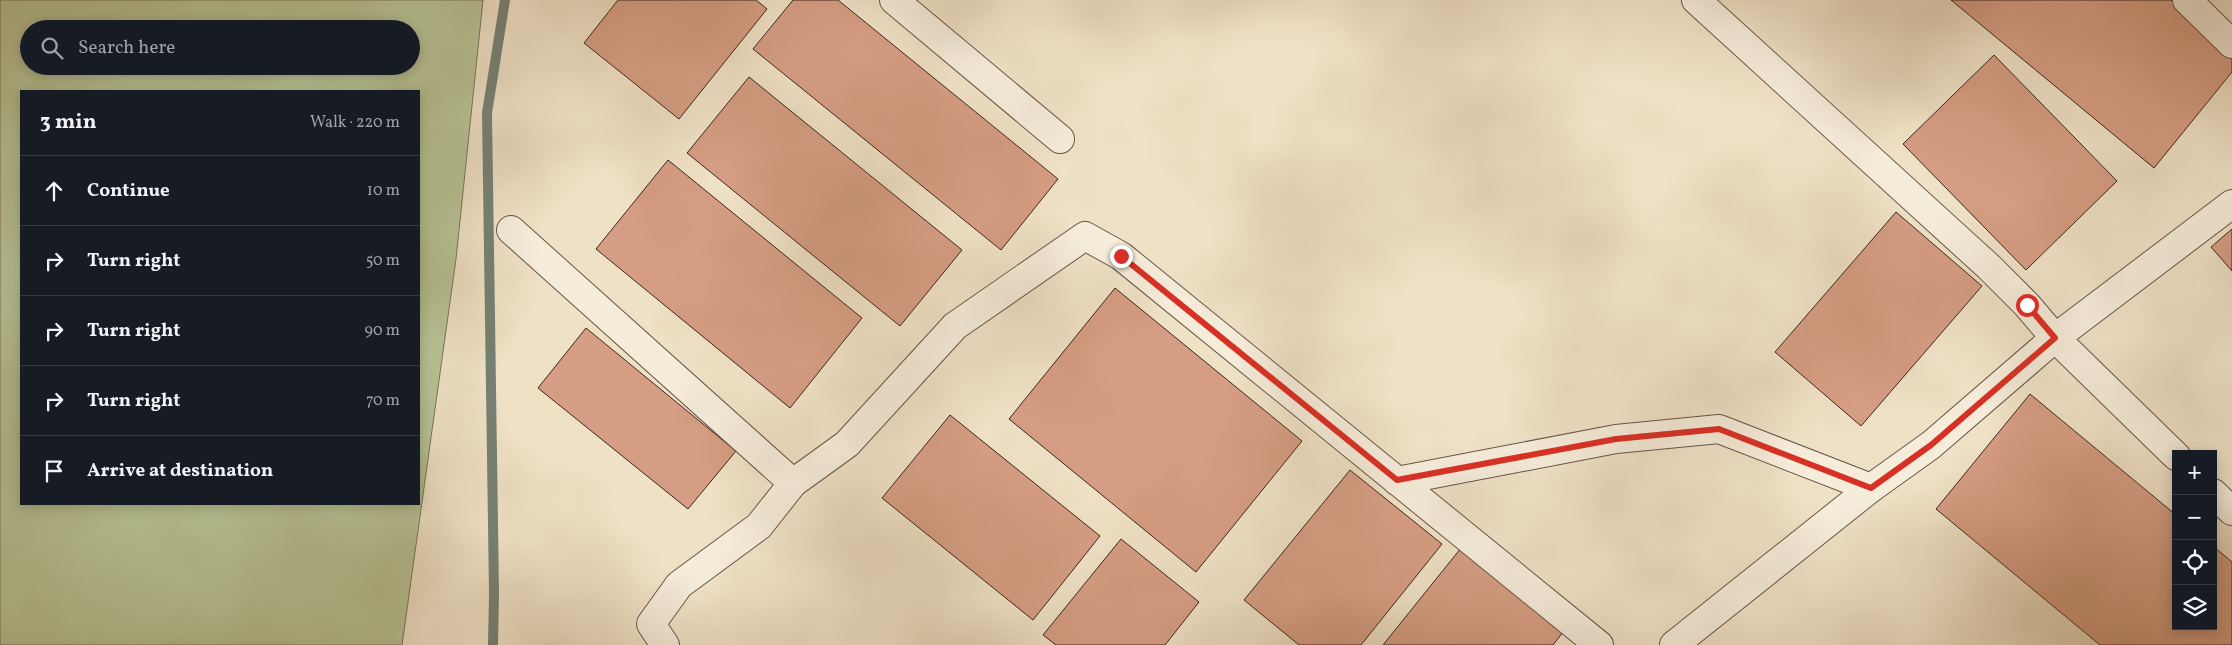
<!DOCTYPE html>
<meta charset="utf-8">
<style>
body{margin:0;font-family:Vollkorn,serif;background:#242831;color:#f1f3f6}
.controls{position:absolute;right:15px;bottom:15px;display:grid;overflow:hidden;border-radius:0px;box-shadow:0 2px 12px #0003}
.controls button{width:45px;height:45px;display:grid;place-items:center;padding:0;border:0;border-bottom:1px solid #363941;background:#171b24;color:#f1f3f6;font:25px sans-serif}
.stop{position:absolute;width:15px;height:15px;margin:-11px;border:4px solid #d93025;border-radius:50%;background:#fff}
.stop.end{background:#d93025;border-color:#fff;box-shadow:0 1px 5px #0008}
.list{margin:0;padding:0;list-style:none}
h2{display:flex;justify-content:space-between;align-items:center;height:65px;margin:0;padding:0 20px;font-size:21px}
h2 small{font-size:16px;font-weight:400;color:#9ea1a6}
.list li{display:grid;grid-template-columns:32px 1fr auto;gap:15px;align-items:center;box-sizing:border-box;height:70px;padding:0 20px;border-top:1px solid #363941}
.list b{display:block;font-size:19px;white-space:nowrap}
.list em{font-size:16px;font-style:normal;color:#9ea1a6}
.icon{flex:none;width:28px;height:28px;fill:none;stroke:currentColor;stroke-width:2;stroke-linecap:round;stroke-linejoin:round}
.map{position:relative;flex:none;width:2232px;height:645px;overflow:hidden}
.search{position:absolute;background:#171b24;box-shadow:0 2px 12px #0003;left:20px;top:20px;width:400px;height:55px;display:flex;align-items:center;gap:12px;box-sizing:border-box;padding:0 18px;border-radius:28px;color:#9ea1a6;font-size:19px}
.panel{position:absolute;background:#171b24;box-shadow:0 2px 12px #0003;left:20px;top:90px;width:400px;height:415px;border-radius:0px}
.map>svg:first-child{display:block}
.green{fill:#b7c396;stroke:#7a7459;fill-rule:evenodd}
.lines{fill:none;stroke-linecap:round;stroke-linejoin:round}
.stream{stroke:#758174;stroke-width:10}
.building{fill:#d59d83;stroke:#3d261c}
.minor-casing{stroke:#6a5546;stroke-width:30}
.minor{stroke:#f5ecda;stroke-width:28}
.route{stroke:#d93025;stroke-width:6}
</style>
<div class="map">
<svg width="2232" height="645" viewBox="0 0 2232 645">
<rect width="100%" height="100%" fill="#efe1c6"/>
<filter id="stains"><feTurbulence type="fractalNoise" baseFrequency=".004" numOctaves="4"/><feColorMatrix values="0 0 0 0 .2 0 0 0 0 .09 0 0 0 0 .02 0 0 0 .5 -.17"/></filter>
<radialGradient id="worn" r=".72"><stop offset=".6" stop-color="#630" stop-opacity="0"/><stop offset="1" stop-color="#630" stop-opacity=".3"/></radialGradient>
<!-- green -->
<path class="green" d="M0,0H483L456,259L402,645H0ZM29,29H411V66H29ZM21,91H419V504H21Z"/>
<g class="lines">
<!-- stream -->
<path class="stream" d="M493,645L494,593L487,113L505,0"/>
</g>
<!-- building -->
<g class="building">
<path d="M618,0H756L767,9L679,119L584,43Z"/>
<path d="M793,0H838L1058,179L1001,250L753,49Z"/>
<path d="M1951,0H2171L2232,51V72L2154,168Z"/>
<path d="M1994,55L2117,181L2026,270L1903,144Z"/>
<path d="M749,77L962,250L900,326L687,153Z"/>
<path d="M668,160L862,318L790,408L596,249Z"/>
<path d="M1896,212L1982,286L1861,426L1775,352Z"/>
<path d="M2232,229V271L2211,247Z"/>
<path d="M1115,288L1302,441L1196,572L1009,419Z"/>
<path d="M586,328L736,451L688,509L538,388Z"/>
<path d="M2030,394L2176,515V626H2213V546L2232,562V645H2100L1936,509Z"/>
<path d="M950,415L1100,536L1033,620L882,498Z"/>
<path d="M1350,470L1442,544L1361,645H1299L1244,600Z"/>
<path d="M1121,539L1199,602L1165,645H1056L1043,635Z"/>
<path d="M1461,548L1563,632L1553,645H1383Z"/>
</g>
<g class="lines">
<!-- minor casing -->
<g class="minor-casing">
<g id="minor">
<path d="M894,0L1060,139"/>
<path d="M1696,0L1989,267L2027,305L2055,338L2176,456"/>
<path d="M2187,0L2232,44"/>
<path d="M511,230L793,483"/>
<path d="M1397,481L1616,439L1719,429L1871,488L1931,445L2055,338L2232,204"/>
<path d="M2213,493L2232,511"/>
<path d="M665,645L651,624L679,585L759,526L793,483L847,444L955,326L1085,236L1121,256L1599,645"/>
<path d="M1674,645L1871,488"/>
</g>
</g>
<!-- minor -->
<use href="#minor" class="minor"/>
</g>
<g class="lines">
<!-- route -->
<path class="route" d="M1121,256L1397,480L1616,439L1719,429L1871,488L1931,445L2055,338L2027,305"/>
</g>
<rect width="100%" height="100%" filter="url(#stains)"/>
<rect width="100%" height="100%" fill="url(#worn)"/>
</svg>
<div class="controls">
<button>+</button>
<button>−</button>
<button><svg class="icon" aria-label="locate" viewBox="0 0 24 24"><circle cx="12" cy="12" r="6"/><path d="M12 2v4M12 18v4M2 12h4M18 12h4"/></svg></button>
<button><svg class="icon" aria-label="layers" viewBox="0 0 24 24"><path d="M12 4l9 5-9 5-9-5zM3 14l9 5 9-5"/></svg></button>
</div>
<div class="stop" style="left:2027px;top:305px"></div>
<div class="stop end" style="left:1121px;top:256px"></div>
<div class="search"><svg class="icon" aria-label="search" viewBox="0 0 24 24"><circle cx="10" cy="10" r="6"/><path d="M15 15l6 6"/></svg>Search here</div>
<section class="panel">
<h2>3 min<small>Walk · 220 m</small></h2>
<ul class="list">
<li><svg class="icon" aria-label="ahead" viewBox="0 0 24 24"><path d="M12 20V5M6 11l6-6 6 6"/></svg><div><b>Continue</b></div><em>10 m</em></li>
<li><svg class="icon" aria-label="right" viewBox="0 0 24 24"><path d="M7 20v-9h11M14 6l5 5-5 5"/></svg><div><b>Turn right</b></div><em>50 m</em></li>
<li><svg class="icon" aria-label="right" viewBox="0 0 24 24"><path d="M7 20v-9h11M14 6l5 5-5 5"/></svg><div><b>Turn right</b></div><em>90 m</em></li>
<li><svg class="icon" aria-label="right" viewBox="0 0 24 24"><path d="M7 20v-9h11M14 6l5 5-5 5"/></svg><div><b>Turn right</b></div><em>70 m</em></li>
<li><svg class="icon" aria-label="arrive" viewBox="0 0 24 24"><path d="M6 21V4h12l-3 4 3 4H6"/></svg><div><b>Arrive at destination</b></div></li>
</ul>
</section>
</div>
